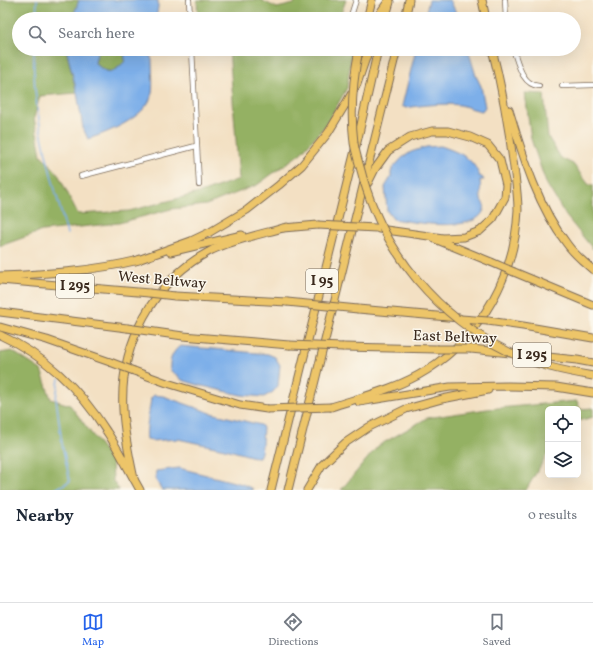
<!DOCTYPE html>
<style>
body{margin:0;font-family:Vollkorn,serif;background:#f2f2f3;color:#1f2937}
.controls{position:absolute;right:12px;bottom:12px;display:grid;overflow:hidden;border-radius:6px;box-shadow:0 4px 16px #0002}
.controls button{width:36px;height:36px;display:grid;place-items:center;padding:0;border:0;border-bottom:1px solid #e0e1e3;background:#fff;color:#1f2937;font:20px sans-serif}
.list{margin:0;padding:0;list-style:none}
h2{display:flex;justify-content:space-between;align-items:center;height:52px;margin:0;padding:0 16px;font-size:17px}
h2 small{font-size:13px;font-weight:400;color:#747a83}
.icon{flex:none;width:22px;height:22px;fill:none;stroke:currentColor;stroke-width:2;stroke-linecap:round;stroke-linejoin:round}
.map{position:relative;flex:none;width:593px;height:490px;overflow:hidden}
.search{position:absolute;background:#fff;box-shadow:0 4px 16px #0002;left:12px;right:12px;top:12px;height:44px;display:flex;align-items:center;gap:10px;box-sizing:border-box;padding:0 14px;border-radius:22px;color:#747a83;font-size:15px}
.sheet{height:112px;background:#fff}
nav{display:flex;justify-content:space-around;align-items:center;box-sizing:border-box;height:56px;border-top:1px solid #e0e1e3;background:#fff;font-size:11px;color:#747a83}
nav a{display:grid;justify-items:center;gap:2px}
nav .on{color:#2563eb}
.map>svg:first-child{display:block}
.forest{fill:#94b163;stroke:#686e40}
.water{fill:#7dafe9;stroke:#5c6c84}
.lines{fill:none;stroke-linecap:round;stroke-linejoin:round}
.stream{stroke:#7dafe9;stroke-width:1.5}
.minor-casing{stroke:#7b6a58;stroke-width:6}
.highway-casing{stroke:#7b6a58;stroke-width:9}
.minor{stroke:#fff;stroke-width:4.5}
.highway{stroke:#edc569;stroke-width:7}
.highway-bridge-casing{stroke:#7b6a58;stroke-width:9;stroke-linecap:butt}
.highway-bridge{stroke:#edc569;stroke-width:7}
.labels{text-anchor:middle;dominant-baseline:central;stroke-width:3;stroke-linejoin:round;paint-order:stroke}
.shield{fill:#fbf7ec;stroke:#75685c;stroke-width:1}
.shield-label{font-size:14px;font-weight:bold;fill:#3b2a1e}
.street-label{font-size:15px;fill:#3b2a1e;stroke:#fbf7ec}
</style>
<div class="map">
<svg width="593" height="490" viewBox="0 0 593 490">
<rect width="100%" height="100%" fill="#fbf7ec"/>
<filter id="ink" filterUnits="userSpaceOnUse"><feTurbulence type="fractalNoise" baseFrequency=".025" numOctaves="2"/><feDisplacementMap in="SourceGraphic" scale="8" xChannelSelector="R" yChannelSelector="G"/><feConvolveMatrix kernelMatrix="1 2 1 2 8 2 1 2 1" color-interpolation-filters="sRGB"/></filter>
<filter id="wash" filterUnits="userSpaceOnUse"><feTurbulence type="fractalNoise" baseFrequency=".012" numOctaves="4" result="noise"/><feDisplacementMap in="SourceGraphic" scale="16" xChannelSelector="R" yChannelSelector="G"/><feGaussianBlur stdDeviation="0.9" result="paint"/><feColorMatrix in="noise" values="0 0 0 0 0 0 0 0 0 0 0 0 0 0 0 0 0 1.4 0 .05"/><feComposite in="paint" operator="in"/></filter>
<g filter="url(#wash)">
<rect width="100%" height="100%" fill="#f3e0c3"/>
<!-- forest -->
<g class="forest">
<path d="M0,0H79L72,19H19V49H68L67,53L77,93L40,96L34,118L41,155L57,172L78,214L129,211L203,192L239,179L229,49H352L347,88L326,125L301,153L257,185L206,205L171,209L119,223L42,231L0,246Z"/>
<path d="M197,0H261L277,8L294,4L296,0H346L339,19H198Z"/>
<path d="M98,49H124L125,61C113,74 108,75 95,63Z"/>
<path d="M525,93L544,94L548,137L561,158L573,164L589,185H593V249L566,216L546,183L531,139Z"/>
<path d="M12,351L41,370L51,399L70,405L112,461L113,481L119,490H0V353Z"/>
<path d="M577,401L580,409L593,408V417L578,421V409H548V453L526,490H341L378,446L427,418L487,409Z"/>
</g>
<!-- water -->
<g class="water">
<path d="M79,0H158V7L156,19H72Z"/>
<path d="M429,0H450L459,19H424Z"/>
<path d="M68,49H98L95,63C108,75 113,74 125,61L124,49H150V55L152,60C152,69 154,90 151,97C144,118 107,133 88,139L83,128L77,93L67,53Z"/>
<path d="M416,49H468L476,76L481,86L485,107L482,111C475,110 468,107 460,105C442,103 424,105 406,108L402,106Z"/>
<path d="M441,146C457,152 474,157 479,176L482,177L484,180H480C481,186 480,193 481,199C482,203 486,205 484,210C475,234 412,222 393,219L387,211L385,187L391,177V172L393,168L402,158L411,152L426,147Z"/>
<path d="M180,346L268,354L275,357L280,365L278,386L273,392L264,397L241,395L198,385L182,380L170,370C169,361 172,352 180,346Z"/>
<path d="M154,395L163,396L211,413L261,425L263,428C262,436 263,452 259,457H254L229,450L178,439L151,441L147,439C145,431 150,408 151,398Z"/>
<path d="M179,468L242,484L253,489L252,490H162L155,479L156,471Z"/>
</g>
<g class="lines">
<!-- stream -->
<g class="stream">
<path d="M36,19L37,0"/>
<path d="M34,49C31,112 51,174 67,234"/>
<path d="M54,490L70,481L62,444L56,398L59,379"/>
</g>
</g>
</g>
<g filter="url(#ink)">
<g class="lines">
<!-- minor casing -->
<g class="minor-casing">
<g id="minor">
<path d="M189,0L190,19"/>
<path d="M505,0L506,19"/>
<path d="M350,19L356,0"/>
<path d="M192,49L199,185"/>
<path d="M513,49C518,63 522,85 539,86"/>
<path d="M562,86L593,85"/>
<path d="M81,176L196,146"/>
</g>
</g>
<!-- highway casing -->
<g class="highway-casing">
<g id="highway">
<path d="M482,0L486,19"/>
<path d="M367,19L372,0"/>
<path d="M378,19L380,13L389,0"/>
<path d="M385,19L390,2"/>
<path d="M405,19L409,0"/>
<path d="M509,110C523,156 537,205 567,244C574,254 584,262 593,270"/>
<path d="M368,183L375,169L388,151L410,137L432,131H448L470,137L488,145L500,160L506,185L505,197L493,219L480,231L464,237L443,238L379,229"/>
<path d="M283,228L318,225"/>
<path d="M435,239L491,262"/>
<path d="M170,252L242,235"/>
<path d="M135,261L191,241L210,232L247,210L279,185L302,165L328,133L345,105L357,84L369,49"/>
<path d="M514,272L593,305"/>
<path d="M0,276C46,274 94,271 139,260"/>
<path d="M0,280L149,293"/>
<path d="M175,296L287,302"/>
<path d="M358,309L459,318"/>
<path d="M0,312L127,328"/>
<path d="M488,321L523,326L593,338"/>
<path d="M0,327L47,340L110,362"/>
<path d="M0,335C46,356 80,389 107,432C119,450 129,471 140,490"/>
<path d="M183,336L289,345"/>
<path d="M343,347L437,349"/>
<path d="M471,349L577,360L593,363"/>
<path d="M134,371L167,383L240,405L267,409"/>
<path d="M359,402L450,387L508,386L556,387L593,393"/>
<path d="M331,407C362,397 399,388 427,370C482,335 515,275 518,210C518,196 516,183 514,168C509,128 502,88 492,49"/>
<path d="M134,479C129,456 124,433 123,410C119,345 153,280 212,250C235,239 262,234 287,227"/>
<path d="M271,490L358,138L378,49"/>
<path d="M288,490L397,49"/>
<path d="M307,490L322,465L345,443L369,427L406,409L442,399L488,390"/>
</g>
</g>
<!-- minor -->
<use href="#minor" class="minor"/>
<!-- highway -->
<use href="#highway" class="highway"/>
<!-- highway-bridge casing -->
<g class="highway-bridge-casing">
<g id="highway-bridge">
<path d="M359,49C353,80 350,111 354,143C356,155 360,166 363,178C385,254 438,317 509,352C535,365 564,371 593,376"/>
<path d="M318,225L376,228"/>
<path d="M491,262L514,272"/>
<path d="M149,293L175,296"/>
<path d="M287,302L358,309"/>
<path d="M461,319L488,321"/>
<path d="M127,328L183,336"/>
<path d="M289,345L343,347"/>
<path d="M437,349H471"/>
<path d="M110,362L134,371"/>
<path d="M267,409L331,407"/>
</g>
</g>
<!-- highway-bridge -->
<use href="#highway-bridge" class="highway-bridge"/>
</g>
</g>
<g class="labels">
<!-- shield labels -->
<g class="shield">
<rect x="306" y="269" width="32" height="24" rx="3"/>
<rect x="56" y="274" width="38" height="24" rx="3"/>
<rect x="513" y="343" width="38" height="24" rx="3"/>
</g>
<g class="shield-label">
<text x="322" y="281">I 95</text>
<text x="75" y="286">I 295</text>
<text x="532" y="355">I 295</text>
</g>
<!-- street labels -->
<g class="street-label">
<text transform="translate(162 281) rotate(5)">West Beltway</text>
<text transform="translate(455 338) rotate(2)">East Beltway</text>
</g>
</g>
</svg>
<div class="controls">
<button><svg class="icon" aria-label="locate" viewBox="0 0 24 24"><circle cx="12" cy="12" r="6"/><path d="M12 2v4M12 18v4M2 12h4M18 12h4"/></svg></button>
<button><svg class="icon" aria-label="layers" viewBox="0 0 24 24"><path d="M12 4l9 5-9 5-9-5zM3 14l9 5 9-5"/></svg></button>
</div>
<div class="search"><svg class="icon" aria-label="search" viewBox="0 0 24 24"><circle cx="10" cy="10" r="6"/><path d="M15 15l6 6"/></svg>Search here</div>
</div>
<section class="sheet">
<h2>Nearby<small>0 results</small></h2>
<ul class="list">
</ul>
</section>
<nav>
<a class="on"><svg class="icon" aria-label="map" viewBox="0 0 24 24"><path d="M3 6l6-2 6 2 6-2v14l-6 2-6-2-6 2zM9 4v14M15 6v14"/></svg>Map</a>
<a><svg class="icon" aria-label="directions" viewBox="0 0 24 24"><path d="M12 3l9 9-9 9-9-9zM9 14v-3h6M13 9l2 2-2 2"/></svg>Directions</a>
<a><svg class="icon" aria-label="saved" viewBox="0 0 24 24"><path d="M7 4h10v16l-5-4-5 4z"/></svg>Saved</a>
</nav>
